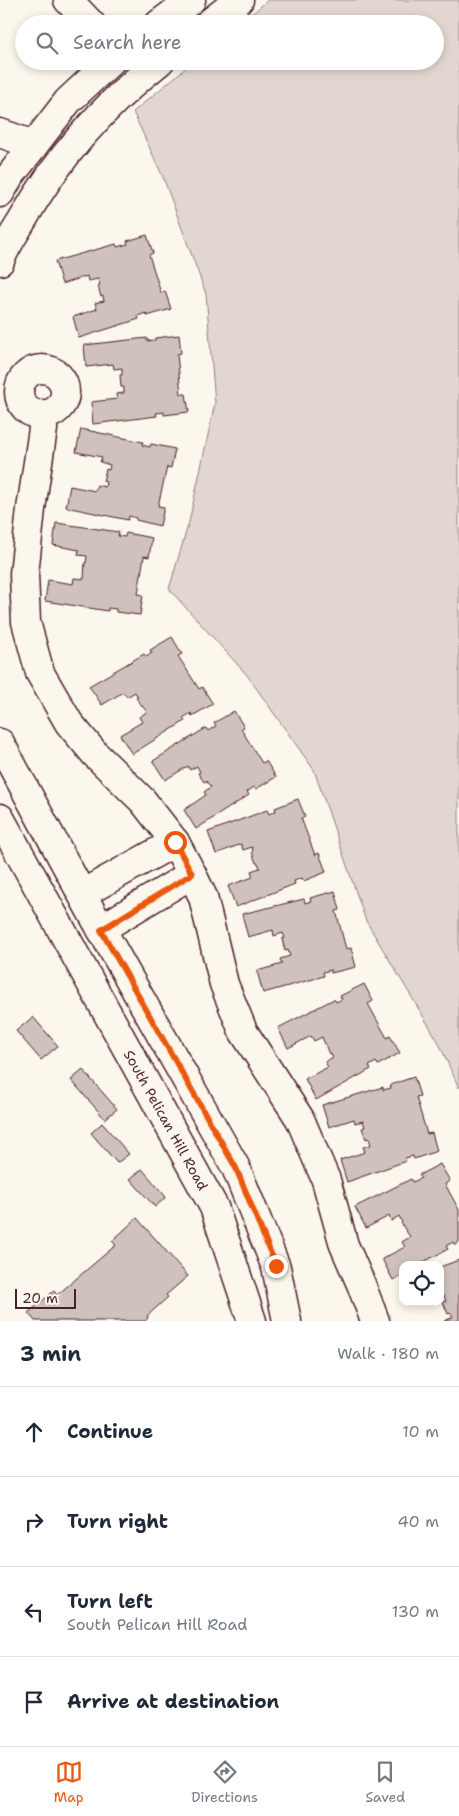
<!DOCTYPE html>
<meta charset="utf-8">
<style>
body{margin:0;font-family:"Shantell Sans",sans-serif;background:#f6f6f7;color:#1f2937}
.controls{position:absolute;right:15px;bottom:15px;display:grid;overflow:hidden;border-radius:10px;box-shadow:0 2px 8px #0003}
.controls button{width:45px;height:45px;display:grid;place-items:center;padding:0;border:0;border-bottom:1px solid #e0e1e3;background:#fff;color:#1f2937;font:25px sans-serif}
.scale{position:absolute;left:15px;bottom:12px;width:61px;box-sizing:border-box;padding-left:5px;border:2px solid #4a1f2b;border-top:0;font-size:14px;line-height:18px;white-space:nowrap;color:#4a1f2b;-webkit-text-stroke:4px #fbf7ec;paint-order:stroke}
.stop{position:absolute;width:15px;height:15px;margin:-11px;border:4px solid #ea580c;border-radius:50%;background:#fff}
.stop.end{background:#ea580c;border-color:#fff;box-shadow:0 1px 5px #0008}
.list{margin:0;padding:0;list-style:none}
h2{display:flex;justify-content:space-between;align-items:center;height:65px;margin:0;padding:0 20px;font-size:21px}
h2 small{font-size:16px;font-weight:400;color:#747a83}
.list li{display:grid;grid-template-columns:32px 1fr auto;gap:15px;align-items:center;box-sizing:border-box;height:90px;padding:0 20px;border-top:1px solid #e0e1e3}
.list b{display:block;font-size:19px;white-space:nowrap}
.list p{margin:0;font-size:16px;white-space:nowrap;color:#747a83}
.list em{font-size:16px;font-style:normal;color:#747a83}
.icon{flex:none;width:28px;height:28px;fill:none;stroke:currentColor;stroke-width:2;stroke-linecap:round;stroke-linejoin:round}
.map{position:relative;flex:none;width:459px;height:1321px;overflow:hidden}
.search{position:absolute;background:#fff;box-shadow:0 2px 8px #0003;left:15px;right:15px;top:15px;height:55px;display:flex;align-items:center;gap:12px;box-sizing:border-box;padding:0 18px;border-radius:28px;color:#747a83;font-size:19px}
.sheet{height:425px;background:#fff}
nav{display:flex;justify-content:space-around;align-items:center;box-sizing:border-box;height:70px;border-top:1px solid #e0e1e3;background:#fff;font-size:14px;color:#747a83}
nav a{display:grid;justify-items:center;gap:2px}
nav .on{color:#ea580c}
.map>svg:first-child{display:block}
.green{fill:#e2d7d0;stroke:#967b7e}
.building{fill:#cfc2bc;stroke:#4a1f2b}
.lines{fill:none;stroke-linecap:round;stroke-linejoin:round}
.minor-casing{stroke:#4a1f2b;stroke-width:31}
.minor{stroke:#fbf7ec;stroke-width:28}
.route{stroke:#ea580c;stroke-width:6}
.labels{text-anchor:middle;dominant-baseline:central;stroke-width:4;stroke-linejoin:round;paint-order:stroke}
.street-label{font-size:14px;fill:#4a1f2b;stroke:#fbf7ec}
</style>
<div class="map">
<svg width="459" height="1321" viewBox="0 0 459 1321">
<rect width="100%" height="100%" fill="#fbf7ec"/>
<filter id="ink" filterUnits="userSpaceOnUse"><feTurbulence type="fractalNoise" baseFrequency=".02" numOctaves="2"/><feDisplacementMap in="SourceGraphic" scale="10" xChannelSelector="R" yChannelSelector="G"/><feConvolveMatrix kernelMatrix="1 2 1 2 8 2 1 2 1" color-interpolation-filters="sRGB"/></filter>
<g filter="url(#ink)">
<!-- green -->
<path class="green" d="M268,0H459V1088L438,1041L366,921L314,770L247,675L169,589L189,522L215,403L206,294L163,177L133,112L194,61H435V24H240Z"/>
<!-- building -->
<g class="building">
<path d="M147,235L153,253L149,255L161,293L165,291L171,309L147,316L146,313L138,316L139,319L79,338L73,317L97,309L95,303L104,301L103,296L101,297L98,286L100,285L98,279L88,281L87,276L62,284L55,261L116,244L117,247L128,244L127,241Z"/>
<path d="M179,335L181,353L177,354L181,394H186L189,412L164,415V412L156,413L157,416L93,424L91,402L117,399L116,394L124,393V387H121L120,375H122V368L114,369L113,364L86,367L84,345L147,338V341L155,340V338Z"/>
<path d="M81,429L143,442L142,445L150,447L151,444L175,449L171,468L167,467L158,506L164,507L160,526L136,520V518L129,516L128,520L66,507L70,486L95,491L97,485L105,487L106,482L103,481L106,469L109,470L110,465L100,462L102,457L76,452Z"/>
<path d="M56,523L119,532L118,536L125,537L126,533L152,538L149,557L144,556L138,594L143,595L140,615L116,612V609L108,608V611L45,601L48,580L73,584L74,578L84,579L85,562L86,563L87,556L78,555L79,550L53,545Z"/>
<path d="M172,637L182,654L178,656L199,689L202,687L213,704L192,716L191,713L183,718L185,721L132,754L120,735L142,722L139,717L147,712L136,698L138,697L135,692L127,697L123,692L102,705L89,686L144,654L146,657L152,653L150,650Z"/>
<path d="M234,711L244,727L241,729L262,763L266,761L276,777L256,789L254,787L247,792L249,795L196,829L184,810L206,795L204,792L211,787L206,781L204,782L198,773L200,772L197,766L190,770L188,766L165,780L153,761L206,728L208,731L216,726L214,723Z"/>
<path d="M298,799L305,817L301,818L315,855L319,853L326,872L304,881L302,878L294,881L295,884L236,907L228,886L253,877L251,871L260,868L258,863H256L252,852L253,851L252,847L243,850L241,844L216,854L208,832L267,810L269,814L276,811L275,808Z"/>
<path d="M335,891L340,910L336,911L346,949L351,948L356,967L331,973V970L323,972L324,976L263,993L257,971L282,964L280,959L290,956L288,950L285,951L282,939L285,938L283,933L274,936L273,930L248,937L242,914L304,899L305,903L311,901L310,898Z"/>
<path d="M364,984L373,1001L368,1004L387,1038L390,1036L400,1053L378,1065L376,1062L369,1066L371,1069L316,1100L305,1079L328,1067L325,1062L333,1057L331,1053L329,1054L322,1037L314,1041L311,1036L288,1048L278,1028L334,999L336,1002L342,999L340,996Z"/>
<path d="M33,1017L58,1046L41,1060L16,1031Z"/>
<path d="M83,1070L117,1109L105,1119L71,1080Z"/>
<path d="M414,1077L420,1096L416,1097L427,1134L432,1133L437,1151L414,1159L413,1156L405,1158L406,1161L347,1182L340,1160L365,1152L363,1147L371,1145L369,1138L366,1139L362,1128L365,1127L363,1121L355,1123L354,1119L329,1127L322,1105L383,1087V1090L391,1088L390,1085Z"/>
<path d="M102,1123L129,1154L117,1163L91,1133Z"/>
<path d="M440,1164L450,1181L445,1184L459,1210V1242L455,1245L453,1242L446,1246L448,1249L418,1265H403V1275L393,1280L382,1259L405,1247L402,1242L410,1237L401,1223L402,1222L399,1216L391,1221L389,1216L366,1228L355,1207L411,1179L413,1182L421,1178L419,1175Z"/>
<path d="M142,1169L166,1197L155,1207L130,1179Z"/>
<path d="M137,1218L188,1276L166,1295L168,1297L147,1316L148,1318L145,1321H35L28,1313L54,1291L57,1295L116,1245L112,1241Z"/>
<path d="M459,1260V1321H444L453,1317L451,1313L448,1314L443,1302L446,1301L444,1296L440,1297V1267Z"/>
</g>
<g class="lines">
<!-- minor casing -->
<g class="minor-casing">
<g id="minor">
<path d="M68,0L91,24"/>
<path d="M159,24L191,0"/>
<path d="M208,24L239,0"/>
<path d="M0,133L34,145"/>
<path d="M0,193L10,176L68,101L111,61"/>
<path d="M0,261C5,247 14,234 22,221C57,158 103,106 160,61"/>
<circle cx="42" cy="392" r="23"/>
<path d="M42,414L43,429L31,509L24,574L26,622L40,673L69,723L95,754L143,801L175,842L192,874L203,897L224,984L243,1031L300,1119L326,1180L344,1245L361,1284L375,1321"/>
<path d="M0,743L91,911L236,1168L276,1267L287,1321"/>
<path d="M0,818L214,1207L252,1321"/>
<path d="M82,894L175,842"/>
<path d="M101,929L192,874"/>
</g>
</g>
<!-- minor -->
<use href="#minor" class="minor"/>
</g>
</g>
<g class="lines" filter="url(#ink)">
<!-- route -->
<path class="route" d="M175,842L192,874L101,930L236,1168L276,1266"/>
</g>
<g class="labels">
<!-- street labels -->
<g class="street-label">
<text transform="translate(166 1120) rotate(61)">South Pelican Hill Road</text>
</g>
</g>
</svg>
<div class="controls">
<button><svg class="icon" aria-label="locate" viewBox="0 0 24 24"><circle cx="12" cy="12" r="6"/><path d="M12 2v4M12 18v4M2 12h4M18 12h4"/></svg></button>
</div>
<div class="scale">20 m</div>
<div class="stop" style="left:175px;top:842px"></div>
<div class="stop end" style="left:276px;top:1266px"></div>
<div class="search"><svg class="icon" aria-label="search" viewBox="0 0 24 24"><circle cx="10" cy="10" r="6"/><path d="M15 15l6 6"/></svg>Search here</div>
</div>
<section class="sheet">
<h2>3 min<small>Walk · 180 m</small></h2>
<ul class="list">
<li><svg class="icon" aria-label="ahead" viewBox="0 0 24 24"><path d="M12 20V5M6 11l6-6 6 6"/></svg><div><b>Continue</b></div><em>10 m</em></li>
<li><svg class="icon" aria-label="right" viewBox="0 0 24 24"><path d="M7 20v-9h11M14 6l5 5-5 5"/></svg><div><b>Turn right</b></div><em>40 m</em></li>
<li><svg class="icon" aria-label="left" viewBox="0 0 24 24"><path d="M17 20v-9H6M10 6l-5 5 5 5"/></svg><div><b>Turn left</b><p>South Pelican Hill Road</p></div><em>130 m</em></li>
<li><svg class="icon" aria-label="arrive" viewBox="0 0 24 24"><path d="M6 21V4h12l-3 4 3 4H6"/></svg><div><b>Arrive at destination</b></div></li>
</ul>
</section>
<nav>
<a class="on"><svg class="icon" aria-label="map" viewBox="0 0 24 24"><path d="M3 6l6-2 6 2 6-2v14l-6 2-6-2-6 2zM9 4v14M15 6v14"/></svg>Map</a>
<a><svg class="icon" aria-label="directions" viewBox="0 0 24 24"><path d="M12 3l9 9-9 9-9-9zM9 14v-3h6M13 9l2 2-2 2"/></svg>Directions</a>
<a><svg class="icon" aria-label="saved" viewBox="0 0 24 24"><path d="M7 4h10v16l-5-4-5 4z"/></svg>Saved</a>
</nav>
